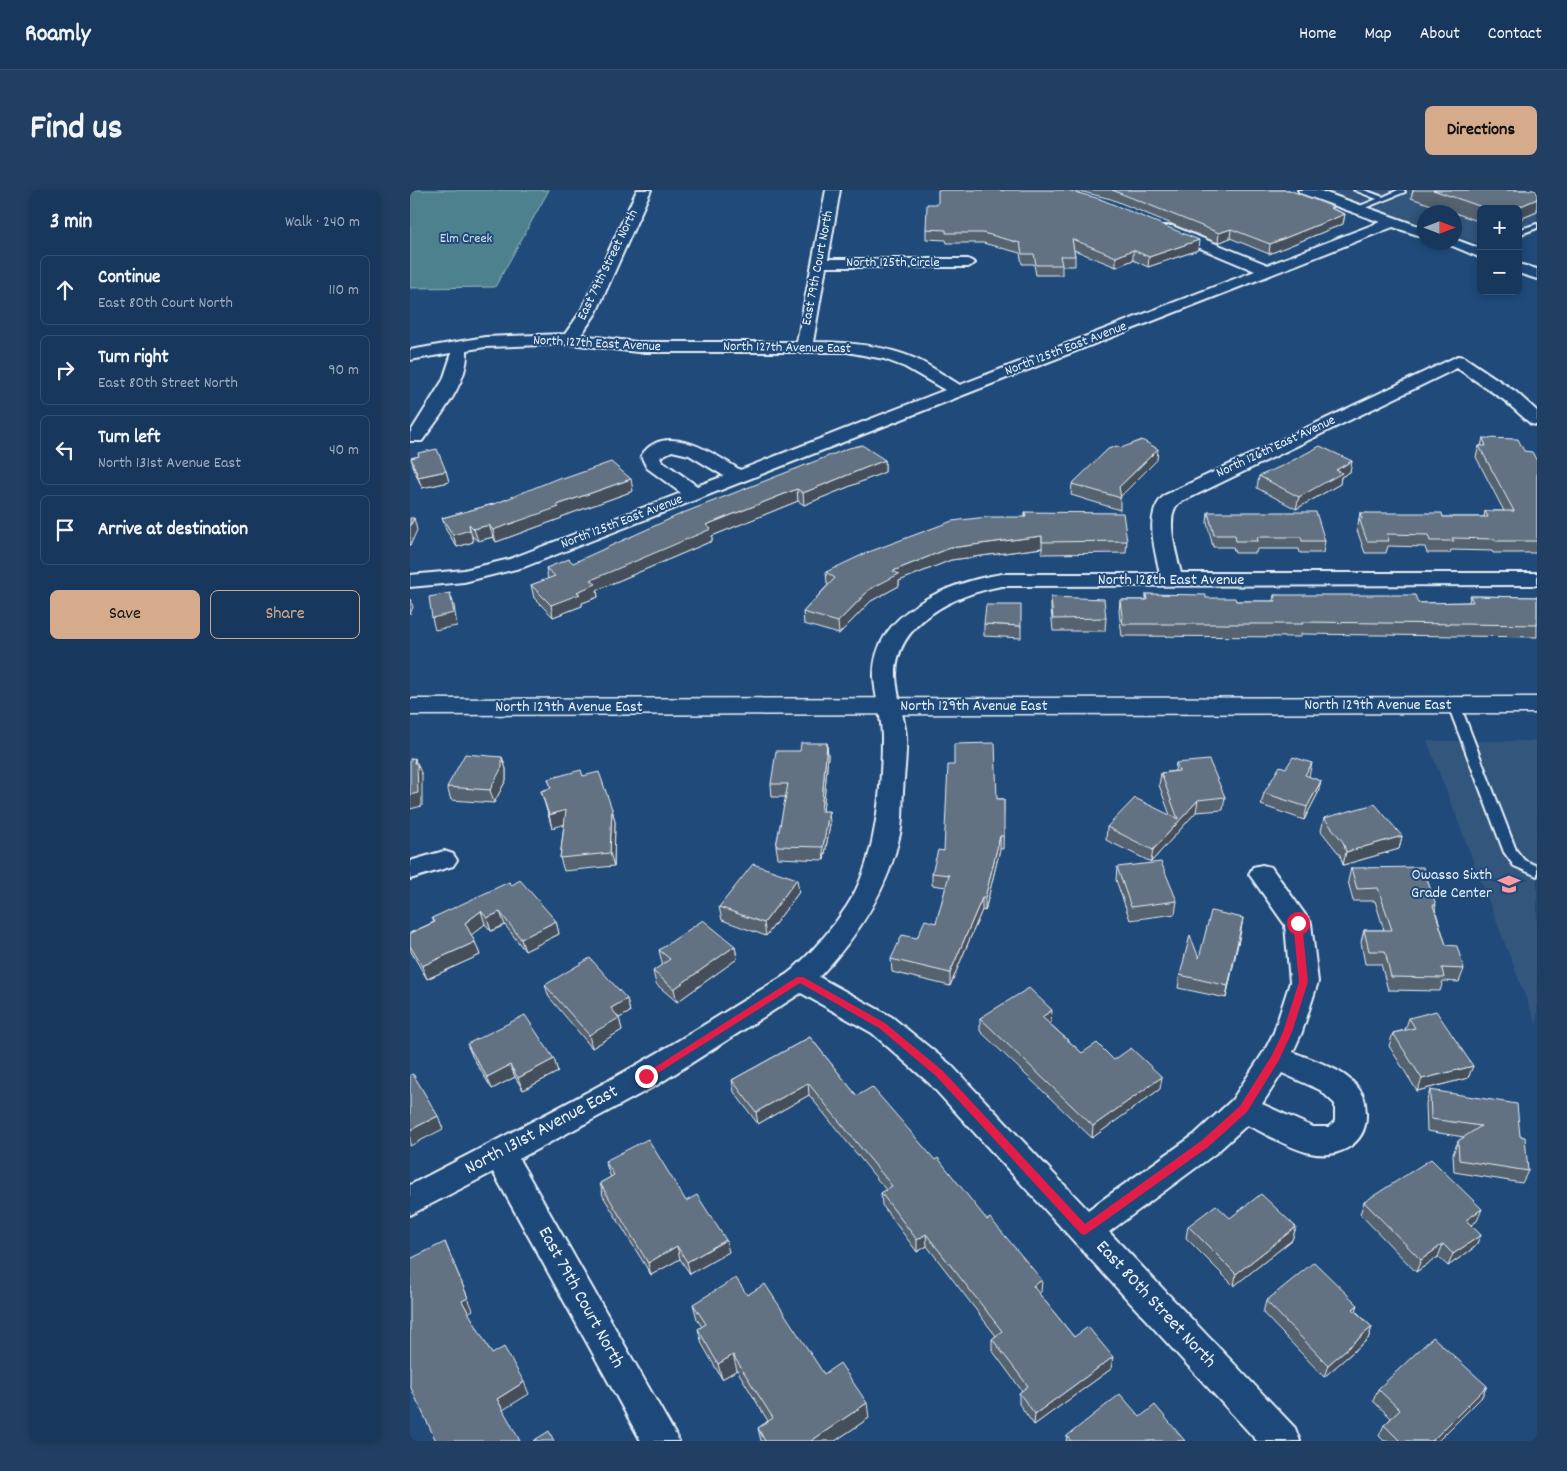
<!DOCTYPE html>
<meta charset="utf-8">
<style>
body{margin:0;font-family:Dekko,sans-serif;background:#203f62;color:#f1f3f6}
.controls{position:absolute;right:15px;top:15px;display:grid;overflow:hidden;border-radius:8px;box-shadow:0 2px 8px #0003}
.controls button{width:45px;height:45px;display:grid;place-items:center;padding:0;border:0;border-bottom:1px solid #365272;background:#17385c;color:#f1f3f6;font:25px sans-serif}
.compass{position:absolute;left:1007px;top:15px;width:45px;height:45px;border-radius:50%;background:#17385c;box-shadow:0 2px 8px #0003;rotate:90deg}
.stop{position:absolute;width:15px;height:15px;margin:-11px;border:4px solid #e11d48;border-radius:50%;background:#fff}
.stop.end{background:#e11d48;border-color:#fff;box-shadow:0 1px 5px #0008}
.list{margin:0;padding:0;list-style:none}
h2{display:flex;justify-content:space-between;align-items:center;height:65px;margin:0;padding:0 20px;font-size:21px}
h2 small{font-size:16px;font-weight:400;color:#9eacbb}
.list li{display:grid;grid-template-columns:32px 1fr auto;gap:15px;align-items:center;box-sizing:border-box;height:70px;margin:0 10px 10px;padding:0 10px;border:1px solid #365272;border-radius:8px}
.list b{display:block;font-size:19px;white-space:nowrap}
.list p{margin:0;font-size:16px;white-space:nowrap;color:#9eacbb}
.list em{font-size:16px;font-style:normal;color:#9eacbb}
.actions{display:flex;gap:10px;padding:15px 20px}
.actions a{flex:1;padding:11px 0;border:1px solid #d6ab8b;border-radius:8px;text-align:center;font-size:18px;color:#d6ab8b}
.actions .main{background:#d6ab8b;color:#111}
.icon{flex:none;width:28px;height:28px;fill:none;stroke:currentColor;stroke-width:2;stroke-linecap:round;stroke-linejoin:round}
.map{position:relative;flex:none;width:1127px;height:1251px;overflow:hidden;border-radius:8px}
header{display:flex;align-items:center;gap:30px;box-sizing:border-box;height:70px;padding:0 25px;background:#17385c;border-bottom:1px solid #365272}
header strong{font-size:24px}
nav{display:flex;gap:28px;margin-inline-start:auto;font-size:18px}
.intro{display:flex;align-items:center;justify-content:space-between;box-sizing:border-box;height:120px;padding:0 30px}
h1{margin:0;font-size:35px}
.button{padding:12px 22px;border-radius:8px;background:#d6ab8b;color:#111;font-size:18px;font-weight:700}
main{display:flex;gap:30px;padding:0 30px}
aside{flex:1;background:#17385c;border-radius:8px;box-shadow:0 2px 8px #0003}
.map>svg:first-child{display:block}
.built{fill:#33567c}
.green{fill:#4e818d;stroke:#9bb9c2}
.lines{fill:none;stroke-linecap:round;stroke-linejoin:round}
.service-casing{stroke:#e8f1f8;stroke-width:4}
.minor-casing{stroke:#e8f1f8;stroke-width:4}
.secondary-casing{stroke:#e8f1f8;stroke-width:3}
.service{fill:#1f4a7a;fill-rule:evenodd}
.minor{fill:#1f4a7a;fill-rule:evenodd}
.secondary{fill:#1f4a7a;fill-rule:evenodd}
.wall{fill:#556270;stroke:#e8f1f8}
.shaded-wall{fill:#45505b;stroke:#e8f1f8}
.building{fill:#637282;stroke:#e8f1f8}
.route{fill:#e11d48}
.labels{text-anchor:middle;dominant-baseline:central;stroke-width:4;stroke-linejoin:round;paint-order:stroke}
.far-park-label{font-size:14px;fill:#d1e0e8;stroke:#1f4a7a}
.far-street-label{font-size:14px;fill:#e8f1f8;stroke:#1f4a7a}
.street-label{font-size:16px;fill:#e8f1f8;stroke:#1f4a7a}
.poi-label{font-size:16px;fill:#e8f1f8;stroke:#1f4a7a;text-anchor:end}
.near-street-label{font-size:19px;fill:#e8f1f8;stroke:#1f4a7a}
</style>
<header>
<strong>Roamly</strong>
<nav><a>Home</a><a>Map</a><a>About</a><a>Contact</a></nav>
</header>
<div class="intro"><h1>Find us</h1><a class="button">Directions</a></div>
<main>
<aside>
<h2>3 min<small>Walk · 240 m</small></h2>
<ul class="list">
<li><svg class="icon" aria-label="ahead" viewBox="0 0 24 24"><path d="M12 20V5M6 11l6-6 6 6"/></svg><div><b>Continue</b><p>East 80th Court North</p></div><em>110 m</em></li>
<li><svg class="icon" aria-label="right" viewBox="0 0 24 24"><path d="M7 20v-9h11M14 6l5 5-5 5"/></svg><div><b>Turn right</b><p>East 80th Street North</p></div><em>90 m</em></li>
<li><svg class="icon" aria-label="left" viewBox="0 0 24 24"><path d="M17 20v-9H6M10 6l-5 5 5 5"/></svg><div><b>Turn left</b><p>North 131st Avenue East</p></div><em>40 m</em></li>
<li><svg class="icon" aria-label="arrive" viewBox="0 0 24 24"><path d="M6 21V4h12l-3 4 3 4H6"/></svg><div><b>Arrive at destination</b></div></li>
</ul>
<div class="actions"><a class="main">Save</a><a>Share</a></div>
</aside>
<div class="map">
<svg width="1127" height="1251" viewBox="0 0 1127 1251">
<rect width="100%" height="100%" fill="#1f4a7a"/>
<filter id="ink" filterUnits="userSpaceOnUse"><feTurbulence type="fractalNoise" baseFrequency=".02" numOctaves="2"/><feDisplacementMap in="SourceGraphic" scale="10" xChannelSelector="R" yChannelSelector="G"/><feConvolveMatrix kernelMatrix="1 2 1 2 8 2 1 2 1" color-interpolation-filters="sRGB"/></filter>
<g filter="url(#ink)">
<!-- built -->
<g class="built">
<path d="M911,0H1127V42L1108,50V19H1071V55L1045,45L1044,22H1014V35Z"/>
<path d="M1017,551H1127V837Z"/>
</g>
<!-- green -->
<path class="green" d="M0,0H139L85,97L0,98Z"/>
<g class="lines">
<!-- service casing -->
<g class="service-casing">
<g id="service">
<path d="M944,0H954L973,7L988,0H994L995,2L947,21L945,20V18L967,9Z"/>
<path d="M1127,34V38L1108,45V40Z"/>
<path d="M1044,511L1050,515L1106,660L1114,670L1127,676V686L1104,676L1094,662L1038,515Z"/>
</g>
</g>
<!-- minor casing -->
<g class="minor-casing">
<g id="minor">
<path d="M227,0H241L186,123L171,145L227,152H387L416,0H430L418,69H558L565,73L558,77H416L403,152C438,152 474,155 506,169C521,176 535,186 550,195L845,81L752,42L750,39L752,36H762L858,75L970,32L890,3L888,0H908L1014,38V47L983,37L114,377L54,392L0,397V385L54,380L100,369L271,303L237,278L231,266C255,230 305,264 330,280L535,200L495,177L474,169L437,162H227L160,154L75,157L57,160C59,192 30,226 12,251H0V243L33,190L41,166V163L0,170V160L75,147L155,144L170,123ZM262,261L279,265L314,286L287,296L252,271L250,267Z"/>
<path d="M1044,49L1071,59V68L1033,52H1044Z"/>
<path d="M1108,74L1127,79V89L1108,83Z"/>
<path d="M1048,166L1054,167L1106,202L1127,221V235L1121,234L1094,210L1047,178L769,313C754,325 767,367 771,383H1127V395L592,396C546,404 485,432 486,486C487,506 494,526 496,546C497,564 494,584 493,602C492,616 493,631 490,644C478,700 448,746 409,787L482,827L541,875L678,1020L784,945L822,910L855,860L864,842L880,792L875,735L839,684L843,677L852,675L861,677L901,733L908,792L892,842L883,862C907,872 936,879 951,902C956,909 955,916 956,924C957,955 927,969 900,963C878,958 857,944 837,935L806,963L699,1042L885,1238L890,1251H847L519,893L462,843L391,803L247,895L109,969L269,1251H231L83,982L0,1025V995C99,943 199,894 294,835C314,823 334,810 354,798C363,792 374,787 382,780C402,762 422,739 437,716C466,672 472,599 472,547C472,527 465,507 464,487C462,422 540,392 592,384H750C745,360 733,323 755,305ZM872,883L910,900L925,914V931L919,937H903L852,914Z"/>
<path d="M34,661L43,664L47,670L43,676L0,689V671Z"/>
</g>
</g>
<!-- secondary casing -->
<g class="secondary-casing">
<path id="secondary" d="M1127,507V523L0,525V509Z"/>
</g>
<!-- service -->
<use href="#service" class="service"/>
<!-- minor -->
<use href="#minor" class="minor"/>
<!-- secondary -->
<use href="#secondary" class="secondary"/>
</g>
<!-- wall -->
<g class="wall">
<path d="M665,0H879L935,24L933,34L859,64L820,48L808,53L701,9Z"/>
<path d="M1003,0H1127V22L1108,30V19H1071V32L1001,8Z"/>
<path d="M690,9L788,60L738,77L723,70L706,77L664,60L665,66V76H652V85H626L624,74H612L610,63L573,53H537L536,50L516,49V39Z"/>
<path d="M1073,248L1114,261L1127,271V363H1083L1082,361L1041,360L1040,363H1017L1015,357L978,356L976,363H955L947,340L950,323L1033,327H1074L1075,321H1094L1066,267L1069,256H1071Z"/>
<path d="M711,258L747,270L710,307V320L661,305L662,294Z"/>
<path d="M9,266L36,281L39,292L12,298L4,279L1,268Z"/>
<path d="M475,270V282L394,315L388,311L302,346V351L187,400L188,407L172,413V416L143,427L124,408L121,395L138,389L136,378L163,373Z"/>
<path d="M942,271L940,282L931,287L930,294L886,319L847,298L849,286Z"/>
<path d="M153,289L223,301L151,327L152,328L86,352L83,347L68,351L62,346L63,352L47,357L36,340L32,328L87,313Z"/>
<path d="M615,322L717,351L716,363L632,364V358L541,370L489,391V396L461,411L429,444L394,434L393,422L418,395L417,394L416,382L615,327Z"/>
<path d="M798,322L915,351L913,363H890L889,359H847L846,363H825L823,357H803L797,333Z"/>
<path d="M736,404L826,411H863L864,405L1008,413L1059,412L1060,406L1127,407V447L891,444V447L712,446L709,422L710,410H736Z"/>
<path d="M641,407L696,428L695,441H643L641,419Z"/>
<path d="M574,434L611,436V448L574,446Z"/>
<path d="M417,553L418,566L413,621L420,634L414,670L368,668L366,656L376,607H362L361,594L390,561Z"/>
<path d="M92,567L96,579V590L84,613L41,610L37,597Z"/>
<path d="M766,573L815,607L813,620L786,622L741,672L696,650L697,637L760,625L749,595L751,583L765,581Z"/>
<path d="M173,586L202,619L205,632L204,676L154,681L150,668L154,634L142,638L131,601L141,598L138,589Z"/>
<path d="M899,587L911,591L908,603L894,630L851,615L854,603Z"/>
<path d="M587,609H594L593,659H590L575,721L572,720L540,796L482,782L481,769L526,733L536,697L522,695V683L534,661Z"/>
<path d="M914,628L992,646L989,659L933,675L930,665L911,641Z"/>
<path d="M707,677L767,711L765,724L720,730L706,690Z"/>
<path d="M941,678L1026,715L1025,719L1036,755L1054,779L1049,792L1033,791L1030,801L978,800L971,774H955L951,752L954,740H974L965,711H943L938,691Z"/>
<path d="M102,695L146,731L149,744L115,761L95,735L81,741L75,734L61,745L65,752L70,765L17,789L0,760V743L24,732L22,728Z"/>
<path d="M389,702L356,746L312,730L309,717Z"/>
<path d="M833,728L816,808L768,798L770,785Z"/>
<path d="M325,756L327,769L267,812L246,794L243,781L254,774L252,773L249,760Z"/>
<path d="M135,795L217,809L220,822L209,828L212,840L182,858L139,807Z"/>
<path d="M570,828L641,833L640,834L672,863L704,870L750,899L682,948L570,841Z"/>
<path d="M999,828L1063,876L1058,888L1007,901L979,856L983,843L995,840Z"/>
<path d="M400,847L447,906L631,1102L629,1104L664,1147L701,1179L624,1235L609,1214V1203L612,1201L582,1160V1149L586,1146L517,1056L507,1062L472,1015L471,1003L476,1000L399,905L348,934L324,902L322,890Z"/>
<path d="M57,854L144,869L148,882L113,900L105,887L82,899L62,866Z"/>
<path d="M1020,900L1110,946L1118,981L1112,993L1044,982L1043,964L1048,951L1054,947L1017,941L1016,913Z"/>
<path d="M195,971L276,1011L319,1062L280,1084L270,1069L241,1085L193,1006L190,993L201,987L199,983Z"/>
<path d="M954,1012L1067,1031L1061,1035L1071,1045L1065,1057L1038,1076L1028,1067L1006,1082L950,1024Z"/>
<path d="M820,1028L886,1037L882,1050L824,1096L776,1048L778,1036Z"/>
<path d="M337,1105L414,1184L459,1228L425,1251H351L348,1238L358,1231L327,1180L312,1189L292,1154L288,1139L292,1137L287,1129L283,1114Z"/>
<path d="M856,1111L946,1121L962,1137L958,1149L914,1187L853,1123Z"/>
<path d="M1077,1196L1071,1208L1028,1251H974L969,1246L974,1235L981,1228L963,1211L968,1199Z"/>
<path d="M730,1227L775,1251H656L657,1246Z"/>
</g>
<!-- shaded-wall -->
<g class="shaded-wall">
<path d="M1127,9V22L1108,30V19H1104Z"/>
<path d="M935,24L933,34L859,64L860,54Z"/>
<path d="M821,39L820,48L808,53L809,43Z"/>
<path d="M789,50L788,60L738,77L739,67Z"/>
<path d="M723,60V70L706,77V67Z"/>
<path d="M748,259L747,270L709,308V297Z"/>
<path d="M475,270V282L394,315L393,303Z"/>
<path d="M942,271L940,282L931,287L930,294L886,319L889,307L926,280Z"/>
<path d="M36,281L39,292L12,298L8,287Z"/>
<path d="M221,289L223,301L151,327L152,328L86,352L83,340L147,315Z"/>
<path d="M387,299L388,311L302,346V351L187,400L188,407L172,413V416L143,427L141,415L167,402L181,390L296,335Z"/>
<path d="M4,328L7,340L0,356V336Z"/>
<path d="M59,334L63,352L47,357L43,345Z"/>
<path d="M79,335L83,347L68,351L64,339Z"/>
<path d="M632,346V358L541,370L489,391V396L461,411L429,444L428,432L460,399L483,381L540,358Z"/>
<path d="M40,403L44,415L47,436L25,440L22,428Z"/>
<path d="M0,409L3,417L0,424Z"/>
<path d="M417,553L418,566L412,634L411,621Z"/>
<path d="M92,567L96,579V590L84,613L80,600Z"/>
<path d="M5,568L7,577V573L12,585V616L0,619V605Z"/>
<path d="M902,573L899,586L892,598L895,585Z"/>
<path d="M911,591L908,603L894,630L897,617Z"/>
<path d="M788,610L786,622L741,672L743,660Z"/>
<path d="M202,619L205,632L204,676L200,663Z"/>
<path d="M156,620L159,633L142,638L139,625Z"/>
<path d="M419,621L420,634L414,670L413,657Z"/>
<path d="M590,646V659L575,721V708Z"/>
<path d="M992,646L989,659L933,675L936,662Z"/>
<path d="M387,689L389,702L356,746L354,733Z"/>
<path d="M572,708V720L540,796V783Z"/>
<path d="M71,721L75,734L60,746L55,733Z"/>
<path d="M90,722L95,735L81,741L77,728Z"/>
<path d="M833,728L831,741L816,808L818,796Z"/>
<path d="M146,731L149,744L115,761L111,749Z"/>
<path d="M65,752L70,765L17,789L12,776Z"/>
<path d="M325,756L327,769L267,812L264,799Z"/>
<path d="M217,809L220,822L209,828L212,840L182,858L179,845L201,818Z"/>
<path d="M642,820L641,833L632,839V827Z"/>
<path d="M144,869L148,882L113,900L108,888Z"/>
<path d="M100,875L105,887L82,899L77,887Z"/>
<path d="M1063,876L1058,888L1007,901L1012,889Z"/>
<path d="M752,887L750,899L682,948L683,936Z"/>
<path d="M398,893L399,905L348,934L346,922Z"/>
<path d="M28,926L33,939L0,956V940Z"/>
<path d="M1072,1019L1067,1031L1051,1042L1056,1030Z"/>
<path d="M886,1037L882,1050L824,1096L826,1084Z"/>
<path d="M516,1044L517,1056L507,1062V1050Z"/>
<path d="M1071,1045L1065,1057L1038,1076L1043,1064Z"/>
<path d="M316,1050L319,1062L280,1084L277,1072Z"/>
<path d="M35,1052L63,1120L58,1123L52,1111Z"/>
<path d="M1033,1054L1028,1067L1006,1082L1011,1070Z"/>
<path d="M267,1056L270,1069L241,1085L238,1073Z"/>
<path d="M632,1090L631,1102L623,1108V1096Z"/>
<path d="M948,1115L944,1127L943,1119Z"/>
<path d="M962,1137L958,1149L914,1187L918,1175Z"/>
<path d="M323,1165L327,1180L312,1189L308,1174Z"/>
<path d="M703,1167L701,1179L624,1235L625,1224Z"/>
<path d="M114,1192L119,1204L93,1220L87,1209Z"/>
<path d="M1077,1196L1071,1208L1028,1251H1022Z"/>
<path d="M457,1213L459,1228L425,1251H401Z"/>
</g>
<!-- building -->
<g class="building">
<path d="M528,0H589L594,1V0H657L690,9L789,50L739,67L723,60L706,67L662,49L665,66H650L652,75H626L624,64H612L610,53L573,43H536V40L516,39L517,14H528Z"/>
<path d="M702,0H879L924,17L920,18L935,24L860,54L821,39L809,43Z"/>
<path d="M1023,0H1127V9L1104,19H1078Z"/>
<path d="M1073,248L1108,249L1114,261L1122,262L1127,271V351H1086L1085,349L1042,348L1044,351H1020L1018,345L977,344L979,351H957L949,328L952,329L950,323H1032L1033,327H1078L1075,321H1104L1069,256H1076Z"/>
<path d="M732,250L748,259L709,297L711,308L662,294L698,259L707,256L711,258Z"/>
<path d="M452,255L475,270L393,303L387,299L296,335L301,339L181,390L186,394L167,402L170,404L141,415L121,395L145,386L136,378L159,369L163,373L273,323L439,258Z"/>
<path d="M910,256L942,271L926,280L932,283L889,307L849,286L874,275Z"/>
<path d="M27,259L36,281L8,287L1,268L9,266L8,263Z"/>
<path d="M201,272L221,289L147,315L149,317L83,340L79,335L64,339L59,334L60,340L43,345L32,328L87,313L151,287L153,289Z"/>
<path d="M615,322L713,323L717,351L632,352V346L540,358L483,381L489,384L460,399L428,432L393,422L425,388L416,382L456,363L542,331L577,327H616Z"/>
<path d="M798,322H906L915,351H892L891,347H847L848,351H826L825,345H804Z"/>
<path d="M0,328H4L0,336Z"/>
<path d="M40,403L44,423L22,428L19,407Z"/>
<path d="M736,404L796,405V408H825L826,411H866L864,405H1005L1008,413L1063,412L1060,406L1127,407V435L892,432L893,434H713L710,410H737Z"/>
<path d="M641,407L694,409L696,428L643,429Z"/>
<path d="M576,415H611V436L574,434Z"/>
<path d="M391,553H417L411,621H419L413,657L366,656L378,594H361L366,561H390Z"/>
<path d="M585,553L587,609H594V646H590L575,708H572L540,783L481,769L492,745L507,748L515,730L526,733L539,685L522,683L528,660L534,661L538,575H544V554Z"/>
<path d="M55,564L92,567V577L80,600L37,597Z"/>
<path d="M883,567L902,573L895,585L911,591L897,617L854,603L870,576L876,578Z"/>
<path d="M5,568L4,573H7L8,603L0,605V569Z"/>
<path d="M799,570L815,607L788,610L743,660L697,637L725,608L768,629L751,583L769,581L766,573Z"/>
<path d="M171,580L173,586L189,582L202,619L200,663L150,668L156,620L139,625L131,601L141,598L138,589Z"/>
<path d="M965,614L992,646L936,662L933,652L914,628Z"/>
<path d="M751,672L767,711L721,717L707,677Z"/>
<path d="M343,674L387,689L354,733L309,717Z"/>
<path d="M1013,677L1026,715H1023L1036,755L1047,756L1054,779L1032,778L1034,788L981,787L975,761H959L954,740H982L968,698L947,699L941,678Z"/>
<path d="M110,690L146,731L111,749L90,722L77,728L71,721L55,733L65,752L12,776L0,756V743L25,732L22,728L99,692L102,695Z"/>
<path d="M801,721L833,728L818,796L770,785L780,745L789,768Z"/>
<path d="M293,730L325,756L264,799L243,781L260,769L249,760Z"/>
<path d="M180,768L217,809L201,818L209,828L179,845L135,795Z"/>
<path d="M619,798L642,820L632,827L672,863L687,853L704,870L721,858L752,887L683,936L570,828Z"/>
<path d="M1026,821L1063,876L1012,889L983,843L1005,838L999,828Z"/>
<path d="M115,825L144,869L108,888L100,875L77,887L57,854Z"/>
<path d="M400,847L447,906L462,897L525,970L528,968L577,1030L580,1028L632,1090L623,1096L664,1147L678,1137L703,1167L625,1224L609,1203L618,1196L582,1149L592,1141L516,1044L507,1050L471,1003L482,996L398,893L346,922L322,890Z"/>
<path d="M3,884L28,926L0,940V885Z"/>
<path d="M1020,900L1107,914L1110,946L1115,947L1118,981L1049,970L1048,951L1071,936L1021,929Z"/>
<path d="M238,949L276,1011L287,1005L316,1050L277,1072L267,1056L238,1073L190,993L204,985L195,971Z"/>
<path d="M1021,969L1072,1019L1056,1030L1071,1045L1043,1064L1033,1054L1011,1070L954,1012Z"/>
<path d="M851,1004L886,1037L826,1084L778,1036L806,1015L820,1028Z"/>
<path d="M35,1052L58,1108L52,1111L82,1164L94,1157L114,1192L87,1209L110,1251H26L0,1196V1069Z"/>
<path d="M904,1072L948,1115L943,1119L962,1137L918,1175L856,1111Z"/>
<path d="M326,1088L337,1105L355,1094L414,1184L430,1173L457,1213L401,1251H355L348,1238L363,1228L323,1165L308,1174L288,1139L296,1134L283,1114Z"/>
<path d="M1023,1147L1077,1196L1022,1251H990L974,1235L990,1220L968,1199Z"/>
<path d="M710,1204L730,1227L745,1215L775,1251H661L657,1246Z"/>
<path d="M139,1241L144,1251H123Z"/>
</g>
</g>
<!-- route -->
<path class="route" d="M888,730L892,733L898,792L882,842L869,870L837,922L798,957L675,1045L671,1044L526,886L469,838L390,793L240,888L236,889L231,886L387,787H393L475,833L533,881L675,1034L791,951L830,916L862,865L873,842L889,792L883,733Z"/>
<!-- icons -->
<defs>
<g id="school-bare" transform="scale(1.725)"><path d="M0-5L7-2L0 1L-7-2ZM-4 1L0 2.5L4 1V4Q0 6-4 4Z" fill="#ff9aa2" stroke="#1f4a7a" stroke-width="2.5" paint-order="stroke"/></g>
</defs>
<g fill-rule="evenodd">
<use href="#school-bare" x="1099" y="694"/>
</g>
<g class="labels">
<!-- far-park labels -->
<g class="far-park-label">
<text x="56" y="49">Elm Creek</text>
</g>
<!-- far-street labels -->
<g class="far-street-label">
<text x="483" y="73">North 125th Circle</text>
<text transform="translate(198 75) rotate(-64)">East 79th Street North</text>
<text transform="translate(408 78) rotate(-79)">East 79th Court North</text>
<text transform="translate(187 154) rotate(3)">North 127th East Avenue</text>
<text transform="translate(377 158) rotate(1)">North 127th Avenue East</text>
<text transform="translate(656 159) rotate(-21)">North 125th East Avenue</text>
<text transform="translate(866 257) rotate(-25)">North 126th East Avenue</text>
<text transform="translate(212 332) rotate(-21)">North 125th East Avenue</text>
</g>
<!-- street labels -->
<g class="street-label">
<text x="761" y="390">North 128th East Avenue</text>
<text x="968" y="515">North 129th Avenue East</text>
<text x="564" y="516">North 129th Avenue East</text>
<text x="159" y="517">North 129th Avenue East</text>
</g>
<!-- poi labels -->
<g class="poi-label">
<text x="1082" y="685">Owasso Sixth<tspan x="1082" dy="18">Grade Center</tspan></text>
</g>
<!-- near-street labels -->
<g class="near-street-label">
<text transform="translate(132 941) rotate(-28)">North 131st Avenue East</text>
<text transform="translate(170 1108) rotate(61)">East 79th Court North</text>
<text transform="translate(745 1115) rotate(47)">East 80th Street North</text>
</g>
</g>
</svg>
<div class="controls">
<button>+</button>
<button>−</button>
</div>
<svg class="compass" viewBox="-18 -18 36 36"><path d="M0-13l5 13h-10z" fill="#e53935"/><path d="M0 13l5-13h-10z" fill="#9eacbb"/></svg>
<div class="stop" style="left:888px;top:733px"></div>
<div class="stop end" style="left:236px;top:886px"></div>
</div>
</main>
